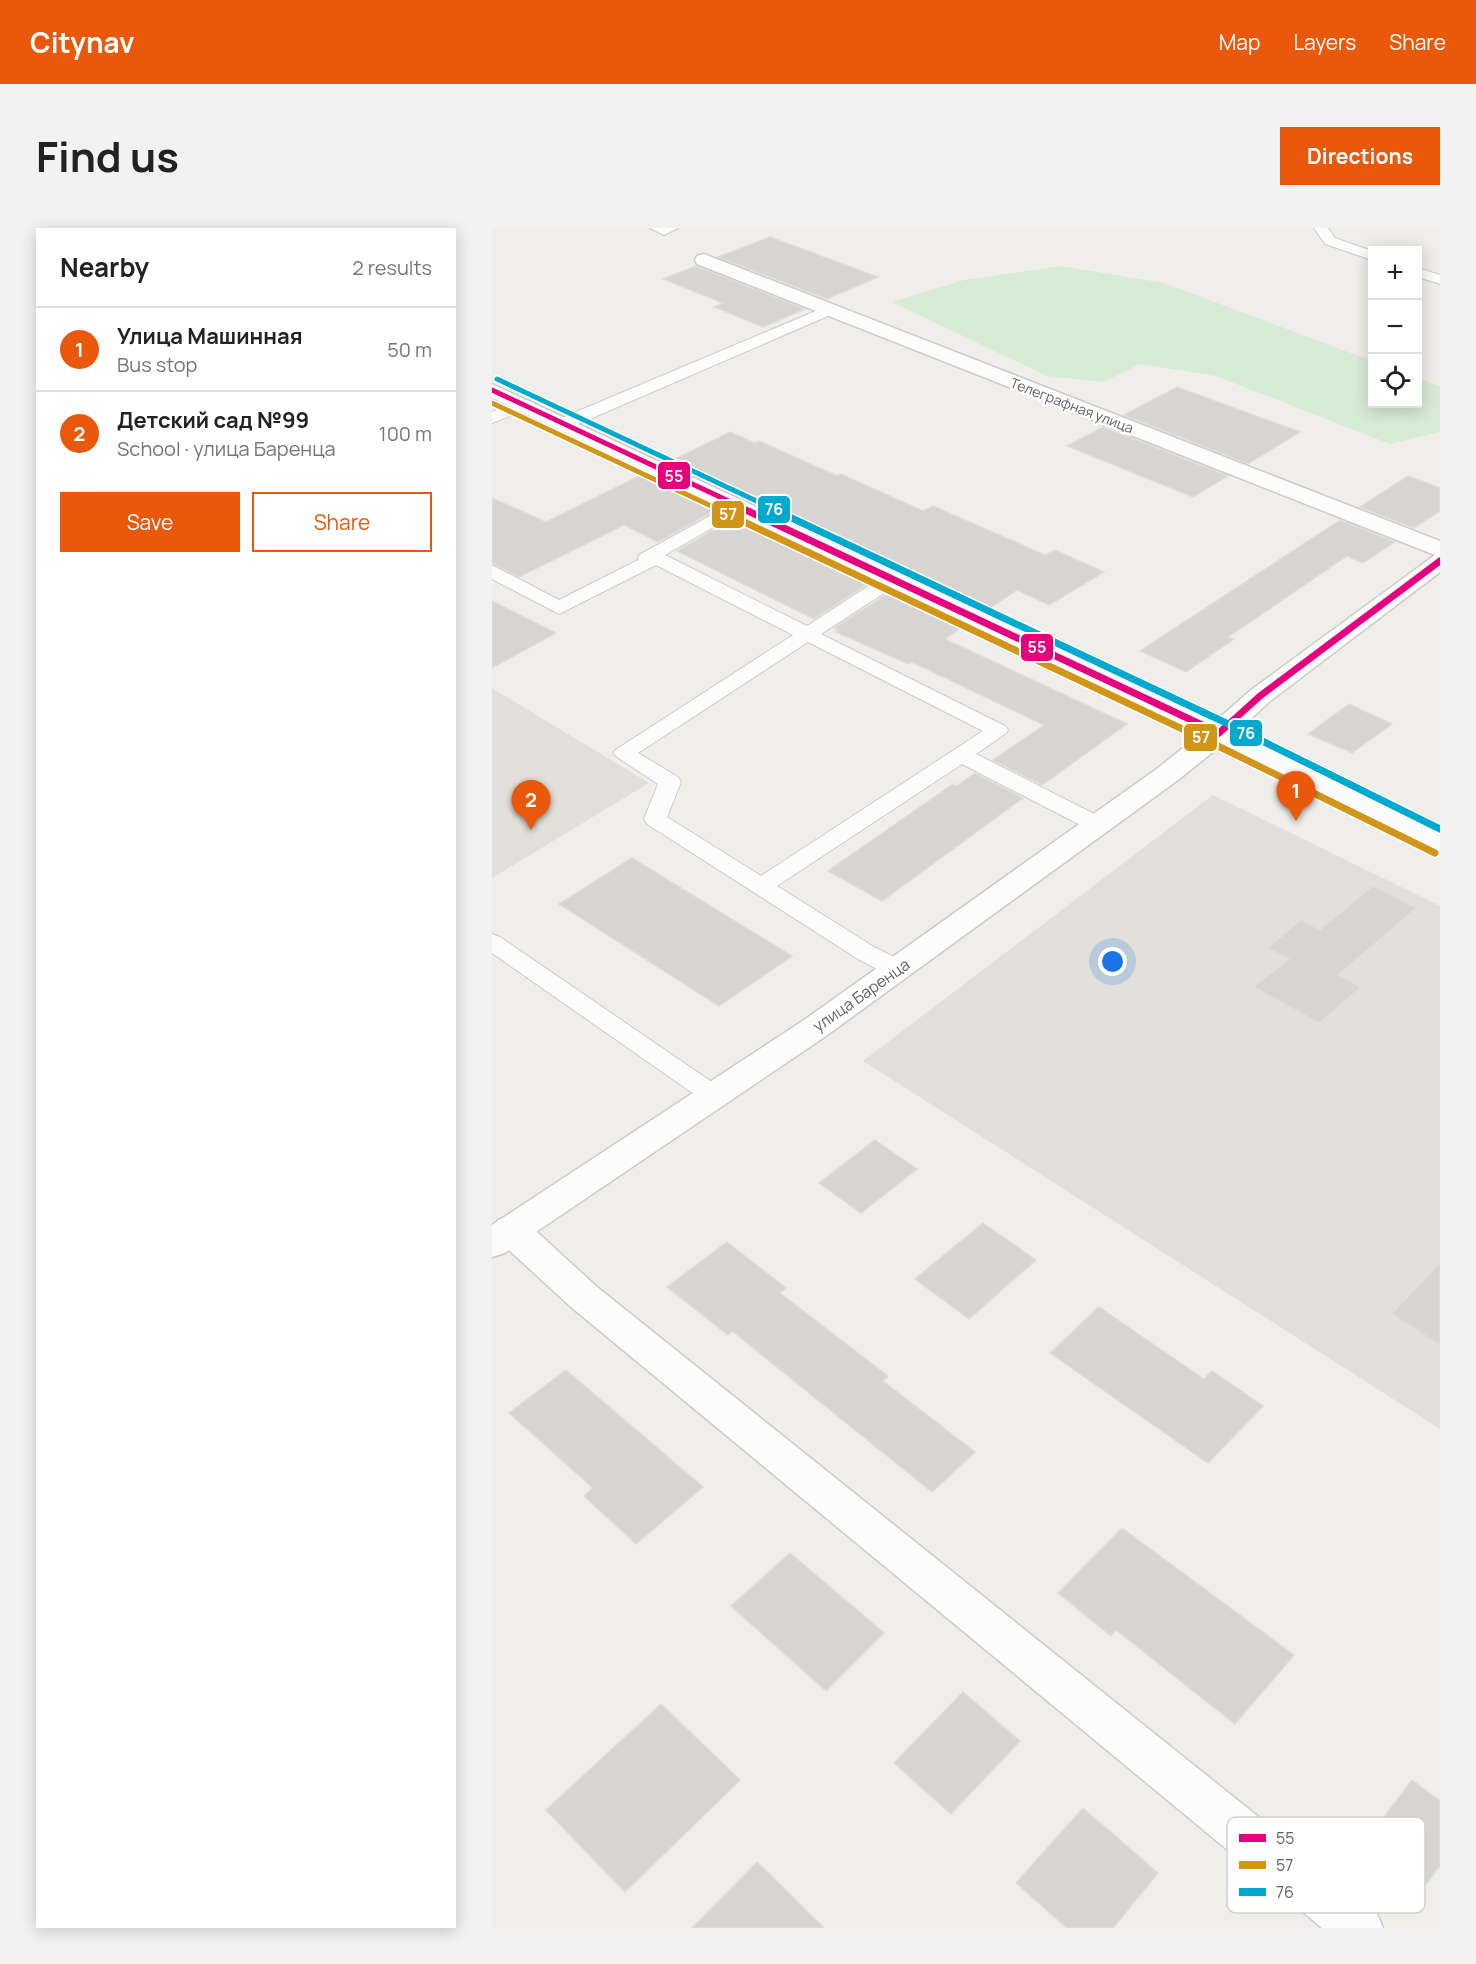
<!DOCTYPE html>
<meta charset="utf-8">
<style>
body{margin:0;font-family:Manrope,sans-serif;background:#f2f2f2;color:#222}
.controls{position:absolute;right:18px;top:18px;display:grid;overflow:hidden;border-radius:0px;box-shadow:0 3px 15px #0003}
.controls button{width:54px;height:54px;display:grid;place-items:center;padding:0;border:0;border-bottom:2px solid #e0e0e0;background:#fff;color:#222;font:30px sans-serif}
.you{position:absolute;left:621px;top:734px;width:21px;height:21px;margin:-15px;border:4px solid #fff;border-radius:50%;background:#1a73e8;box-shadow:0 0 0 9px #1a73e833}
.badge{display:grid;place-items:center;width:39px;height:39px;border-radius:50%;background:#ea580c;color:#fff;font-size:20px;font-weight:700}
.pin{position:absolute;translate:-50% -50px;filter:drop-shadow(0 2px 3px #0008)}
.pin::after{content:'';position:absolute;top:32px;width:21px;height:18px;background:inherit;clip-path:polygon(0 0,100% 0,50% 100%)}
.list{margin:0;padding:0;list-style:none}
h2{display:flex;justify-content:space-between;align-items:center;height:78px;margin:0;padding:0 24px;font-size:26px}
h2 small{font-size:20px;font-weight:400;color:#767676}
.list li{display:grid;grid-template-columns:39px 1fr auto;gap:18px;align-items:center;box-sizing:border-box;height:84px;padding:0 24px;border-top:2px solid #e0e0e0}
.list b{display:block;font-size:22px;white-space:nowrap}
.list p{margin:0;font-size:20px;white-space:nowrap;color:#767676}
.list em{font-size:20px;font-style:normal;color:#767676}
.actions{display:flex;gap:12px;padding:18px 24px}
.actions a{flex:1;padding:14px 0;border:2px solid #ea580c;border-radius:0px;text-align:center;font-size:21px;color:#ea580c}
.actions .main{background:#ea580c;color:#fff}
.icon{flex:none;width:33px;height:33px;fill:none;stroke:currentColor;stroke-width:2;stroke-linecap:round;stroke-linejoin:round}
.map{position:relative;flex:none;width:948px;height:1700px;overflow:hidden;border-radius:0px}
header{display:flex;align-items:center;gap:36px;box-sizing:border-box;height:84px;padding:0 30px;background:#ea580c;color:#fff}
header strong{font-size:28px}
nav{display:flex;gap:33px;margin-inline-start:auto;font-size:21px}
.intro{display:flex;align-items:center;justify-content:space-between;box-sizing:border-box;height:144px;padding:0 36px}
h1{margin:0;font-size:42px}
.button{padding:15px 27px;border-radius:0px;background:#ea580c;color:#fff;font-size:21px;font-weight:700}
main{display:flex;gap:36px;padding:0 36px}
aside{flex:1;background:#fff;border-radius:0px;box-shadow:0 3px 15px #0003}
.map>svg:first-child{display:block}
.education{fill:#e2e0da}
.green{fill:#d8ebd6}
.building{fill:#d6d5d3;stroke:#deddd9;stroke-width:1.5}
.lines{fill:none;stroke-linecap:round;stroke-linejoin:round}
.service-casing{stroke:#cbcccc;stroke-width:2}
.minor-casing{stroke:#cbcccc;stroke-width:3}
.tertiary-casing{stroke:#cbcccc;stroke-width:3}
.secondary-casing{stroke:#cacacb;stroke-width:3}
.service{fill:#fdfcfc;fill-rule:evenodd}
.minor{fill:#fdfcfc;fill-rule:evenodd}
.tertiary{fill:#fdfcfc;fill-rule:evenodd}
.secondary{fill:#fdfcfc;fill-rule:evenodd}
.bus-1-far1-casing{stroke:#fff;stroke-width:8}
.bus-1-casing{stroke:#fff;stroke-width:10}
.bus-2-far1-casing{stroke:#fff;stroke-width:8}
.bus-2-casing{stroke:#fff;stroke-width:10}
.bus-3-far1-casing{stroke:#fff;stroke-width:8}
.bus-3-casing{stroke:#fff;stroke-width:10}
.bus-1-far1{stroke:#e5007d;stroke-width:5}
.bus-1{stroke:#e5007d;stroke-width:7}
.bus-2-far1{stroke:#d1951a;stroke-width:5}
.bus-2{stroke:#d1951a;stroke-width:7}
.bus-3-far1{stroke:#00a9ce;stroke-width:5}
.bus-3{stroke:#00a9ce;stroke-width:7}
.labels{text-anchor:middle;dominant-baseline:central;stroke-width:5;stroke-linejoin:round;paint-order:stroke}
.far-street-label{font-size:14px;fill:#5f6368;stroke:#fff}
.street-label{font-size:16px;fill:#5f6368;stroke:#fff}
.key{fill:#fff;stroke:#cfd0d2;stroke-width:1.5}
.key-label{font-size:16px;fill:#5f6368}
.line-badge{stroke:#fff;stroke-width:2}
.badge-label{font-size:16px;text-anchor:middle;font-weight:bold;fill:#fff}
</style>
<header>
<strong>Citynav</strong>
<nav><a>Map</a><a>Layers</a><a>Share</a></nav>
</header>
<div class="intro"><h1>Find us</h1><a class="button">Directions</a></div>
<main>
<aside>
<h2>Nearby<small>2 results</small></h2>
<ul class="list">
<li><span class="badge">1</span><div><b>Улица Машинная</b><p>Bus stop</p></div><em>50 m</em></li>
<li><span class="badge">2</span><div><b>Детский сад №99</b><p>School · улица Баренца</p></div><em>100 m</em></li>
</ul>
<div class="actions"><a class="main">Save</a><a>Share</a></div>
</aside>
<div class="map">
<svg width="948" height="1700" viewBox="0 0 948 1700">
<rect width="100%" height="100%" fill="#efeeea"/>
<!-- education -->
<g class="education">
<path d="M0,460L157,555L0,650Z"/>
<path d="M721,567L948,678V1201L371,833Z"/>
</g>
<!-- green -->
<path class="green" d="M569,38L672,55L880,133V176H926V150L948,158V204L898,216L724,148L648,136L611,154L555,148L400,74L472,52Z"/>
<!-- building -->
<g class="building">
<path d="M278,9L386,49L335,71L226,29Z"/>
<path d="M204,38L313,81L271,99L222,79L231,75L171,51Z"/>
<path d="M685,159L808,204L756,236L632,187Z"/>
<path d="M611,199L736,248L701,269L575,218Z"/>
<path d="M238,204L262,215L267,213L345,248L349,246L431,283L441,278L553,327L563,322L612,344L557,377L525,362L494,383L175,235Z"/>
<path d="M153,245L227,280L166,314L132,297L27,349L0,335V270L54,294Z"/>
<path d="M916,248L948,260V283L922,300L868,279Z"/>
<path d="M244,289L380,353L322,391L185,323Z"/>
<path d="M848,292L903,314L871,335L855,328L736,409L742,411L694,444L648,423Z"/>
<path d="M400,363L473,397L453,411L635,496L550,557L501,532L552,497L420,434L416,436L344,404L346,403L342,400Z"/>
<path d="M0,373L64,405L0,440Z"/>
<path d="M857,476L900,496L860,525L816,506Z"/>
<path d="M483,545L531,570L390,673L336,643L461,556L465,558Z"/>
<path d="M140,630L300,728L227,778L67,676Z"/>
<path d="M881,658L924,680L846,747L869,759L827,795L762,759L797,731L776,720L809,692L828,702Z"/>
<path d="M383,912L425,941L369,985L327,955Z"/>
<path d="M491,995L544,1032L477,1091L423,1051Z"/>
<path d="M235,1014L294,1060L288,1065L396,1148L391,1153L483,1224L440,1264L240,1103L236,1107L175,1059Z"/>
<path d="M948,1035V1117L900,1086Z"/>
<path d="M607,1079L712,1151L720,1143L771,1178L716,1235L558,1125Z"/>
<path d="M74,1142L211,1259L144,1316L92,1268L101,1260L17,1185Z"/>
<path d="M630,1300L802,1427L743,1496L624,1402L619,1408L566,1365Z"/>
<path d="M298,1325L392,1405L334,1463L239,1378Z"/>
<path d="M471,1464L528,1513L459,1586L402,1535Z"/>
<path d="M169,1476L248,1552L133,1664L54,1582Z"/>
<path d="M920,1552L948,1573V1638L927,1666L868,1620Z"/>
<path d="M591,1580L666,1645L621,1700H575L524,1655Z"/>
<path d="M265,1634L332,1700H200Z"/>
</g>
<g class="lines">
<!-- service casing -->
<g class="service-casing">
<g id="service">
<path d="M158,0H186L172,7Z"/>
<path d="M822,0H836L843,10L880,23V32L833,16Z"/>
<path d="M926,40L948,47V56L926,49Z"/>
<path d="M338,77L343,79L346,82L343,85L77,200L71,201L63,196L65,192Z"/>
<path d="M32,172L38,174L40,177L38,180L0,195V184Z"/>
<path d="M247,272L253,273L256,277L253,281L173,327L315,398L395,346H409L411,350L409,354L329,406L513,498L516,502L513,506L484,526L614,592L617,597L614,602L606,604L598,602L470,536L285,658L382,719L414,735L418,741L414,747C397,751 381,738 366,731L155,596L152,591L166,556L125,529L121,525L125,521L301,407L164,337L67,386L0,351V337L67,372L146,332L147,327ZM316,414L491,503L269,648L175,589L189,554L186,549L146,525Z"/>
<path d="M0,706L8,709L230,861L234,867L230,873L221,876L212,873L0,725Z"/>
</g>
</g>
<!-- minor casing -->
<g class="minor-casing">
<g id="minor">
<path d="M212,26L948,313V344L777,474L737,511L727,513L717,511L714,505L717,499L759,462L943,327L205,36L203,32L205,28Z"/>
<path d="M19,988L32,992L105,1059L884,1683L891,1700H830L79,1079L6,1012L1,1002L6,992Z"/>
</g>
</g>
<!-- tertiary casing -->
<g class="tertiary-casing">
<path id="tertiary" d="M727,497L737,499L740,505L737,511L686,552L334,808L13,1025L0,1029V997L312,792L666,540L717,499Z"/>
</g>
<!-- secondary casing -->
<g class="secondary-casing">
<path id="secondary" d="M0,156L737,499L948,603V623L938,620L717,511L0,170Z"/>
</g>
<!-- service -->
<use href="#service" class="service"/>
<!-- minor -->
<use href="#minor" class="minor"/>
<!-- tertiary -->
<use href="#tertiary" class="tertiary"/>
<!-- secondary -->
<use href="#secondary" class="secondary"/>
<!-- bus-1-far1 casing -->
<g class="bus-1-far1-casing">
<path id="bus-1-far1" d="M0,162L260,284"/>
</g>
<!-- bus-1 casing -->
<g class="bus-1-casing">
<g id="bus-1">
<path d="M256,283L727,505"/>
<path d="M727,505L768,468L948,333"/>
</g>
</g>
<!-- bus-2-far1 casing -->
<g class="bus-2-far1-casing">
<path id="bus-2-far1" d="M0,175L232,284"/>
</g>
<!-- bus-2 casing -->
<g class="bus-2-casing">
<path id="bus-2" d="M229,283L722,516L943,625"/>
</g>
<!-- bus-3-far1 casing -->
<g class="bus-3-far1-casing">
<path id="bus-3-far1" d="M5,151L288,284"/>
</g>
<!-- bus-3 casing -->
<g class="bus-3-casing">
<path id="bus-3" d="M285,283L732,494L948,601"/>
</g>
<!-- bus-1-far1 -->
<use href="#bus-1-far1" class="bus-1-far1"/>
<!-- bus-1 -->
<use href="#bus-1" class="bus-1"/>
<!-- bus-2-far1 -->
<use href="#bus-2-far1" class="bus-2-far1"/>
<!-- bus-2 -->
<use href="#bus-2" class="bus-2"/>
<!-- bus-3-far1 -->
<use href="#bus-3-far1" class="bus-3-far1"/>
<!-- bus-3 -->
<use href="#bus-3" class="bus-3"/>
</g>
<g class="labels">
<!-- far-street labels -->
<g class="far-street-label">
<text transform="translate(580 177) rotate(21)">Телеграфная улица</text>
</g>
<!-- street labels -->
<g class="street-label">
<text transform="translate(369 767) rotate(-35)">улица Баренца</text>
</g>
</g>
<!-- legend -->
<rect x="735" y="1589" width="198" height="96" rx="9" class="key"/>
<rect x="747" y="1606" width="27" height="8" fill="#e5007d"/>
<rect x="747" y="1633" width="27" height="8" fill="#d1951a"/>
<rect x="747" y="1660" width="27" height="8" fill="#00a9ce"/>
<g class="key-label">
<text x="784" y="1616">55</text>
<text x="784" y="1643">57</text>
<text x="784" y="1670">76</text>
</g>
<g class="line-badge">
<rect x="165" y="233" width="34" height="29" rx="6" fill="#e5007d"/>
<rect x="265" y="267" width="34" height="29" rx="6" fill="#00a9ce"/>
<rect x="219" y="272" width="34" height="29" rx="6" fill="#d1951a"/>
<rect x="528" y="405" width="34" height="29" rx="6" fill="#e5007d"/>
<rect x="737" y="491" width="34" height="28" rx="6" fill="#00a9ce"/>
<rect x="691" y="495" width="35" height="29" rx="6" fill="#d1951a"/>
</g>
<g class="badge-label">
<text x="182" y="254">55</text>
<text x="282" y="287">76</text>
<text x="236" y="292">57</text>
<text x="545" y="425">55</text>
<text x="754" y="511">76</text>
<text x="709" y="515">57</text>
</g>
</svg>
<div class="controls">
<button>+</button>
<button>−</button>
<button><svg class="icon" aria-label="locate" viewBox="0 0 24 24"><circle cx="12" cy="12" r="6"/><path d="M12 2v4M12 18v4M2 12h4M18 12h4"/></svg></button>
</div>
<div class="you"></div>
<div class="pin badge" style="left:804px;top:593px">1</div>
<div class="pin badge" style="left:39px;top:602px">2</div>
</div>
</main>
